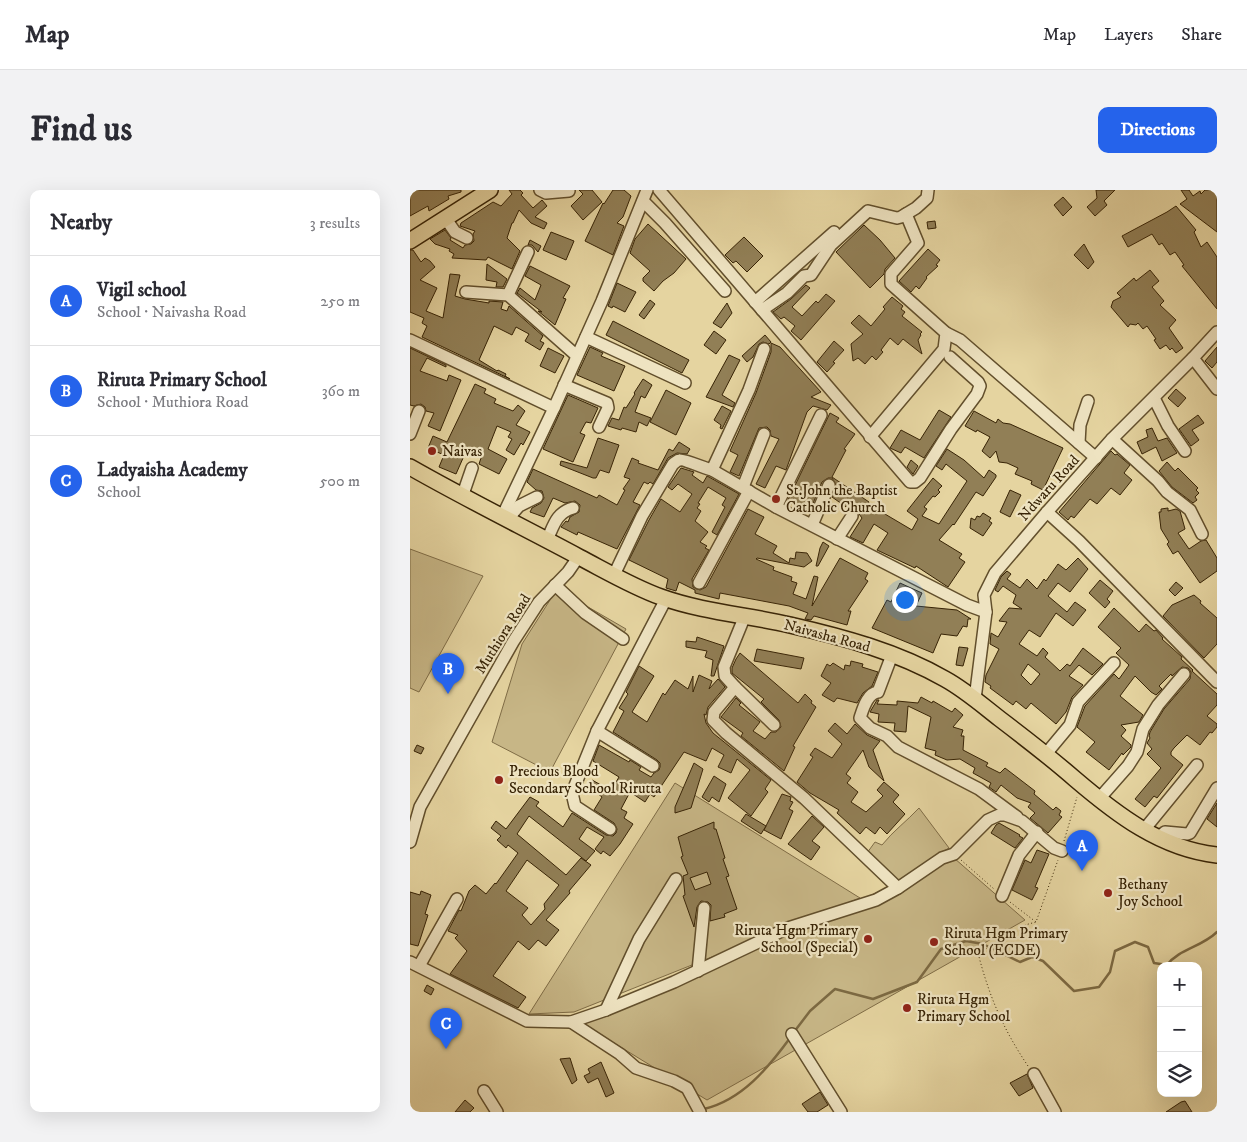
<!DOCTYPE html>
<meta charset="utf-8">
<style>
body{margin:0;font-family:"IM FELL DW Pica",serif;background:#f2f2f3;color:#2b2b33}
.controls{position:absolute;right:15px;bottom:15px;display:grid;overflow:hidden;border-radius:10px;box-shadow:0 5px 20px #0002}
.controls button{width:45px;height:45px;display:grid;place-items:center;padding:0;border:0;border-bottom:1px solid #e1e1e2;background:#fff;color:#2b2b33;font:25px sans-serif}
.you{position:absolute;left:494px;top:409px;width:18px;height:18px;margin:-12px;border:4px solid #fff;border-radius:50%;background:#1a73e8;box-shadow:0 0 0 8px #1a73e833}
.badge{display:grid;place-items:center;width:32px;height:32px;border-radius:50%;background:#2563eb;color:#fff;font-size:16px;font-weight:700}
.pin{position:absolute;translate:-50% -41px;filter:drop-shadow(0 1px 2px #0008)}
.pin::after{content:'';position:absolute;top:26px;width:18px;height:15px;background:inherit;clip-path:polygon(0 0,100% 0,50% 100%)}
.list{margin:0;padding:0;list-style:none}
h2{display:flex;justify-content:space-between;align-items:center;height:65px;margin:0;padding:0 20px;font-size:21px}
h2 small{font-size:16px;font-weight:400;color:#7c7c81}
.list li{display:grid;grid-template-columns:32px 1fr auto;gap:15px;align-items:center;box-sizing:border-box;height:90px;padding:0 20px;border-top:1px solid #e1e1e2}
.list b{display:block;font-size:19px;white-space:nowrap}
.list p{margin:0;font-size:16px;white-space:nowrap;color:#7c7c81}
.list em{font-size:16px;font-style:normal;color:#7c7c81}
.icon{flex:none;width:28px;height:28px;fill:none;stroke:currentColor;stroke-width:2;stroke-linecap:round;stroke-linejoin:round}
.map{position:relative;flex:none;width:807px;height:922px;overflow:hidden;border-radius:10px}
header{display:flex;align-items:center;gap:30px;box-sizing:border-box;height:70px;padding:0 25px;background:#fff;border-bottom:1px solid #e1e1e2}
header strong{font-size:24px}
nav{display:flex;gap:28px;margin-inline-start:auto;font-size:18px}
.intro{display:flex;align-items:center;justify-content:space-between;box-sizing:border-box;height:120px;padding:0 30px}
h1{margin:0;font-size:35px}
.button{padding:12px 22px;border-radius:10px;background:#2563eb;color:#fff;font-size:18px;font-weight:700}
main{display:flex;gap:30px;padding:0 30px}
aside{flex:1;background:#fff;border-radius:10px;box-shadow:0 5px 20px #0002}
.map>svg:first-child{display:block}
.green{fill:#c7b686;stroke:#7f6c46}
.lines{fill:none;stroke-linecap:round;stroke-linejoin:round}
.stream{stroke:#7c6942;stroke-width:2.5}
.building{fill:#917f56;stroke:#372305;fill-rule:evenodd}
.minor-casing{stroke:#624f2c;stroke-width:14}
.major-casing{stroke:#372305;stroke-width:18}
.path{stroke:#372305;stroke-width:1;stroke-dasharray:1 2.5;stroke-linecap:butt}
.minor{stroke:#eee3c1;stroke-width:11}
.major{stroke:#e5d4a0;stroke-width:15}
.poi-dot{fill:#8f2418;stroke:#eee3c1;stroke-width:2}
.labels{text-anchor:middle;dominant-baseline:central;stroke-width:4.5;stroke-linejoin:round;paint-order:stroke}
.poi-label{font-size:15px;fill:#372305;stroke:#eee3c1;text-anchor:start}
.street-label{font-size:15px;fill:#372305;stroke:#eee3c1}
</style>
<header>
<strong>Map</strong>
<nav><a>Map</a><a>Layers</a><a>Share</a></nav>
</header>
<div class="intro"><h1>Find us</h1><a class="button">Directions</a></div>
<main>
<aside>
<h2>Nearby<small>3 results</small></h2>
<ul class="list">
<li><span class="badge">A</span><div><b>Vigil school</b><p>School · Naivasha Road</p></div><em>250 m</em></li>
<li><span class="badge">B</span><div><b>Riruta Primary School</b><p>School · Muthiora Road</p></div><em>360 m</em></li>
<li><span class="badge">C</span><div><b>Ladyaisha Academy</b><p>School</p></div><em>500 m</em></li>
</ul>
</aside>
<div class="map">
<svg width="807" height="922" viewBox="0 0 807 922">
<rect width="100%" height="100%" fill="#e5d4a0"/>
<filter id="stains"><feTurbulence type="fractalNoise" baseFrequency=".004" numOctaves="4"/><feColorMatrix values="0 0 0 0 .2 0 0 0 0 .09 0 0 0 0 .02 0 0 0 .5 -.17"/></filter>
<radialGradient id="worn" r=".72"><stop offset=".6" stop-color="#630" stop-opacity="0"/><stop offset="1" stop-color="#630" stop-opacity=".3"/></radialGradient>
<!-- green -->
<g class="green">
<path d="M0,359L73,386L9,502L0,498Z"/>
<path d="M147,399L216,439L140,582L82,552L112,454Z"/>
<path d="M265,593L450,708L164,822L119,824Z"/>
<path d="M509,618L539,658L486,692L457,663L465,652L472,655C483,641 497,631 509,618Z"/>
<path d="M544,668L615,730L297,910L173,834Z"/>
</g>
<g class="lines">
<!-- stream -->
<g class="stream">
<path d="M384,842L400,821L425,799L463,809L507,792L531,759L556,751L573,754L610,772L622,767L633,771L664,801L689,797L700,782L705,761L725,752L738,757L744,773L757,775C769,759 792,757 807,742"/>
<path d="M294,919C332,910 358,878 380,848"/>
</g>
</g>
<!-- building -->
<g class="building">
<path d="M0,0H51V2L38,6L39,9L19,21L18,16L0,26Z"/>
<path d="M99,0H110L113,3L111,5L123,18L132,10L137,16L125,27L137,33L134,39L121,33L109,20L103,33H102L97,48L110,61L102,79L78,67L76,70L42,68L44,64L39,61L40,59L25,54L20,49L35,40L41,48L40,50L53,58L55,55L61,54L64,51L63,44L65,41L50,36L51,33L83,12L91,16L102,4Z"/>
<path d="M169,0H182L192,12L173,30L161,16L173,4Z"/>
<path d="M203,0H214L221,6L213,27L207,33L214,36L203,65L175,51L193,13L194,14Z"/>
<path d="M686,0H705L694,11L697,15L685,26L677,17L687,8Z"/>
<path d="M771,0H779L783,6L790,1L791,4L795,0H805L807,2V42L770,14L777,9Z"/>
<path d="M653,7L662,17L653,26L644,15Z"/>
<path d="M766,16L786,40L784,42L791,57L797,52L807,67V119L772,76L774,75L765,62L760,65L752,53L749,55L742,44L718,57L712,46L757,22Z"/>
<path d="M525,31L526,38L518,39L517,32Z"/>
<path d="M238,34L276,69L264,83L253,91L244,101L233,91V88L240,81L220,63L225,49Z"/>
<path d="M454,35L470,50L485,68L475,79L474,84L460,98L426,62Z"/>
<path d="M141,42L164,51L156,70L133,60Z"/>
<path d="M334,47L353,66L337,82L326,71L323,73L315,65Z"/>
<path d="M120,50L131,56L128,62L122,55H118Z"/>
<path d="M674,54L684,72L678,79L664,65Z"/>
<path d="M518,59L530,70L526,75L528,76L516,87L517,88L509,99L506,96L501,102L489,91Z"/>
<path d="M0,60H3L11,72L15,68L20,71L25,77L10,90L27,98L16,121L33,128L40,84L50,85L45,106L55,109L79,113V111L93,112L91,119L97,121L99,116L133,146L130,151L134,153L130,160L115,151L119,144L106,137L102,145L84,136L69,170L87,181L88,180L96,184L95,186L100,189L12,147L17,136L12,133L14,128L0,122Z"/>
<path d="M77,74L97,89L93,97H86L87,92L76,90Z"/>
<path d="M120,76L160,96L153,108L156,109L145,135L128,121L132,122L107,103L110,98L125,110L131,95L115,86Z"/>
<path d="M740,80L749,91L742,97L754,111L750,115L766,130L759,138L773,158L766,163L762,158L760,160L756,155L750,159L744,150L746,149L737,136L733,139L728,133L726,135L720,134L718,137L701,117L703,111L711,107L707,103L724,88L726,91Z"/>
<path d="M207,93L226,102L215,122L203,116L202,118L198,116Z"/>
<path d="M396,95L400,98L382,117L392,126L406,111L408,113L416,104L425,111L391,150L381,141L385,136L374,127L371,129L363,122L381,109Z"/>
<path d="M482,107L493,116L491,119L495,122L492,126L512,142L510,144L511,145L508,150L512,164L493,149L488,155L480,148L471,160L473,162L466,170L462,166L455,174L448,168L443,171L441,154L453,144L441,133L449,125L461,136L475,119L473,117Z"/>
<path d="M240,110L245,114L234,129L229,125Z"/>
<path d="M317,113L322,123L311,138L303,133Z"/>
<path d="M203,131L279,170L272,183L196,145Z"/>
<path d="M304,141L316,150L306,164L294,155Z"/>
<path d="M355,145L361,152L359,154L353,152L349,154L343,167L337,172L332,166Z"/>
<path d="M424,151L434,160L423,172L425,173L417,182L407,172Z"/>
<path d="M361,153L370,157L411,202L401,207L421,215L417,220L403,216L397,222L376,280L366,276L355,298L346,294L369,249L361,246L360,240L357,237L349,238L329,286L320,282L328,265L320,261L346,203L361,162Z"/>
<path d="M180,157L193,163L191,166L215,176L204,201L167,185Z"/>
<path d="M807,157V172L802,178L795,171Z"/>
<path d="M0,158L36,175V177L17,168L10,181L37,191L39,185L51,190L30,241L18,236L24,223L16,221L15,217L11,214L4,216L0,215Z"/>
<path d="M138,158L154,166L145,183L130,176Z"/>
<path d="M319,165L330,170L312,205L325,213L323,217L296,207Z"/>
<path d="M233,189L242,195L235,208L231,206L225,222L241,228L237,236L229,232L226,242L212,238L211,240L198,236L202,228L209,230L214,217L216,218L225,204L224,203Z"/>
<path d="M65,194L76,199L74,203L86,209L84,213L103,221L108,215L115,221L106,235L120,242L113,255L111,253L104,265L96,260L102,249L98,247L101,242L87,236L78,259L97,269L89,284L69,274L72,265L57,259L46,284L29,277L34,265L18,258L23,246L37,252Z"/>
<path d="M766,199L776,208L768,217L758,208Z"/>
<path d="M256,200L281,213L266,245L240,232Z"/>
<path d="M158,205L188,218L181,233L176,232L170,243L175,245L163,272L133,259Z"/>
<path d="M312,216L321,221L312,239L310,238L311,235L304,230Z"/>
<path d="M529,220L541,227L514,268L495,257L491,263L480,258L491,240L510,250Z"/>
<path d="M564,221L586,233L588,229L593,233L600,234L653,258L633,300L621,294L622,291L605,284L608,278L597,273L589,272L586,261L580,268L572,261L580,247L567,240L566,242L555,236Z"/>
<path d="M420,223L429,228L426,232L445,244L434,259L436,260L422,287L459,312L458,314L502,340L508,329L497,321L523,288L532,296L528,300L530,302L525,307L523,306L514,317L517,319L512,326L529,334L557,291L536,274L532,280L526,276L537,259L554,270L574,288L579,280L586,285V287L573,306L566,302L544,335L543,334L529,350L552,364L549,368L555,372L538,397L506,376L505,378L467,360L478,343L464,334L453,353L440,347L452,328L446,320L439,319L422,307L426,295L422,288H418L412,292L399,323L393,318L377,312Z"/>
<path d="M788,225L794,233L782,240L789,250L781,256L769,239Z"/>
<path d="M742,238L748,251L757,248L767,263L752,271L746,257L732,264L727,252L738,247L736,240Z"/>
<path d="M188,248L209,255L199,283L190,280L186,288H183L150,275L151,271L177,278Z"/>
<path d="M269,252L280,259L277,264L267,263L258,268L243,294L240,292L238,294L234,292L223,312L230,315L207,359L168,342L167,345L151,337L156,331L158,332L160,327L169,322L170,315L165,311L155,313L143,308L134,327L120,322L122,318L131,313L134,308L132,301L126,300L117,292L123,279L187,308L189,305L207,315L215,300L213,299L220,289L214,287L222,268L229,271L228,273L248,280L259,259L263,261Z"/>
<path d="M701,261L705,265L707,264L720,275L714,283L722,290L710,305L701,298L687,314L680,309L664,328L661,326L658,330L649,322Z"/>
<path d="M501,270L508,276L503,284L497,277Z"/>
<path d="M757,272L765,281L768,278L788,298L786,300L789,303L785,307L787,310L783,313L762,297L749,281Z"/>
<path d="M271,278L284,282L282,285L293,293L297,286L299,287L329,304L307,345L302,342L315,317L312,315L316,308L298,297L288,313L290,314L287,318L291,321L285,331L298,342L290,352L297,356L295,358L299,360L282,389L283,397L290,400L296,397L338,319L354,327L345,344L367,356L363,363L379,373L380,368L385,369L386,362L397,363L402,371L394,377L347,368L346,369L364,377L363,380L382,387L381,391L387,393L383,404L396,409L404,386L408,387L402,416L430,368L458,383L455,389L458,391L438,421H441L437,435L404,426L401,430L395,429L398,423L379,416L310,403L309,409L285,403V400L269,392L266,401L256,398L258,389L219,370L239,330L251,309L270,322L282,304L268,294L262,300L258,297Z"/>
<path d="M600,300L611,305L600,327L590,322Z"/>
<path d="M758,318V321L766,319L770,321L775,339L768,343L779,359L791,351L796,350L807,368V381L790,393L768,361L763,364L757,354L759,352L751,339L749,322H751V319Z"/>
<path d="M573,323L581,328L579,331L582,333L573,346L560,338L561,328L565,330L567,326L570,327Z"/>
<path d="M413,352L419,356L408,376H406L410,358Z"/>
<path d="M668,368L678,379L660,402L648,393L638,406L657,422L665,412L676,420L663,436L646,423L630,447L619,440L609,454L627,466L633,458L638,463L635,467L650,481L657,474L660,476L673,458L693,474L682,485L669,475L659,486L673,495L662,507L656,522L646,534L621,513L616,519L606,511L603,515L580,498L581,496L575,492L576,485L589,459L580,454L581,443L588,447L597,432L589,431L599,418L612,419L603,413L606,405L593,396L588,402L585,400L591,387L597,381L601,384L597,389L610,398L617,389L627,399L634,389L636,391L648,374L656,380ZM618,474L630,484L621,495L611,485Z"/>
<path d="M690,390L703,401L697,409L700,412L695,418L679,403Z"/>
<path d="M766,392L773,398L765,406L759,400Z"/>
<path d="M490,393L512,403L506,416L547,420L561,429H558L557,437L553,436L547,446L531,444L523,463L462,438L477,410L481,412Z"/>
<path d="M784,405L791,411L790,413L807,428V454L794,468L753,426L762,415Z"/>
<path d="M704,418L729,442L736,434L744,441L746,440L753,448L752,449L772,467L771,469L783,480L782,481L807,504V515L797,526L807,534V537L802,543L800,542L790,555L777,545L764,558L761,562V565L773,575L747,608L744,606L735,617L725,609L751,578L737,564L742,559L737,553L740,548L739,546L740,542L754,519L780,489L781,482L778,478L772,477L762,486L761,484L749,496L752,499L746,505L741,502L725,486L710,506L733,525L729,532L711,535L716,540L711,546L721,555V557L713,565L712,563L699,580L676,562L685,552L667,537L675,516L704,484L709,489L719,475L706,463L711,458L688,437Z"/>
<path d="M287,447L314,456L304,486H301L303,470L295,467L297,461L276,457V451L286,452Z"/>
<path d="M549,457L558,458L553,476L546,475Z"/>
<path d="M347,459L394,468L391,479L344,471Z"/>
<path d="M330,463L388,513L395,504L402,511L401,513L406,517L383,556L385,557L374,581L331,546L333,543L311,527L326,508L331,513L329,515L350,532L343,541L355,549L361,542H366L371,537L369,530L351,512L354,509L322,483V478L326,469Z"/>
<path d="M441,471L453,474L452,477L468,482L462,496L453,503L447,513L427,508L424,512L412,505L421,493L411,486L417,474L420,476L423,473L434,480L435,475L440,476Z"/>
<path d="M229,476L244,486L222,522L237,532L253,503L255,505L265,490L278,499L283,486V502L289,485L302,491L299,499L308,489L309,490L315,497L298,517L296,525L294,524L296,533L303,543L361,590L355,599L358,602L341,626L318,608L340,580L327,569L321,583L308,577L314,565L302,558L296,571L274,562L244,607L240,604L235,612L220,602L211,619L217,622L214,628L223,634L210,654L200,666L193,661L191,664L185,659L194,647L177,637L169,649L185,661L176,671L119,626L107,644L156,685L171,668L181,675L159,701L160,703L136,730L149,740L136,756L128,750L119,760L108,751L83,786L116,807L108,818L40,784L57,761L45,748L48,745L38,741L49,720L51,721L59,701L65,695L76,704L85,693L86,694L108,663L98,655L96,658L87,650L91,646L81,638L86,631L96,639L120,607L129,612L126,616L153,637L162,623L196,645L203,646L206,643L207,639L204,633L184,620L192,607L178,596L182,590L200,600L202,599L209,587L183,571L189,555L219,572L220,570L231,577L229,580L241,587L244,583L249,580L250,577V573L247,570L203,542L214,521L209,518L218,504L216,502ZM117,670L149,695L134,714L135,719L121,735L112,725L118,718L96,701Z"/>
<path d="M511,507L522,513L523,511L542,522L545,518L553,525L543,537L553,540L551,546H554L553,560L578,573L576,576L590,583L595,578L625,601L624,604L643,620L646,617L651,621L649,625L652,627L638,643L620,628L625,623L618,617L621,613L607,608L591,595L586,602L579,597L581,593L563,583L565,578L550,569L537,570L525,565L526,561L515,558L521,527L498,516L496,542L484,541L485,533L468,532L469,524L460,522L467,510H469L467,514L487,515V511L508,513Z"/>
<path d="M425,533L437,544L445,534L457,545L470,551L463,560L474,591L459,577L453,560L436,584L441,588L437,593L448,602L441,612L456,622L473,606L467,600L474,592L489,605L483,612L495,624L477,644L470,637L465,644L456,637L450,644L427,623L429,620L400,603L387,592L403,567L400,565L405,558L422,568L432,554L418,541Z"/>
<path d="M7,555L14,558L11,564L4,561Z"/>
<path d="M284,573L293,579L281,618L265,623V617Z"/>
<path d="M304,586L316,594L309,612L302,607L299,612L292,607Z"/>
<path d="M372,604L381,607L380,611L383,612L379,619L383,621L371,649L354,640Z"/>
<path d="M807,613V637L797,629Z"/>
<path d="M336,624L356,636L351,644L331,631Z"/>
<path d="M402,626L414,637L402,651L410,657L401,670L378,654Z"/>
<path d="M304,632V639H306L315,668L313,669L319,686L316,687L327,719L314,724L315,727L300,731L301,715L298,712L291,711L287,717L284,737L273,706L275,705L273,686L278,684L271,667L273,666L268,647ZM297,682L301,694L285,700L280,688Z"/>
<path d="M589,633L610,645L609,646L613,648L605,658L581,643L586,635Z"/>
<path d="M627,660L639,664L625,697L628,698L622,710L602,700L615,670L621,673Z"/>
<path d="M11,701L21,705L15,724L18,725L8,756L0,754V702L10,705Z"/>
<path d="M17,795L24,799L21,805L14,801Z"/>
<path d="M160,868L167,890L162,894L150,869Z"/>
<path d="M191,872L204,903L196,907L188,888L178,893L174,886L180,883L178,879Z"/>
<path d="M617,884L623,898L609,906L600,893Z"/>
<path d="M410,902L418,915L407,922H398L392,914Z"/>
<path d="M55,910L64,918L60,922H45Z"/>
<path d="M775,911L782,922H756L771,912Z"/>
</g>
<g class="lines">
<!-- minor casing -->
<g class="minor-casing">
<g id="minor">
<path d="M130,0L136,3L159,1"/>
<path d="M249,0L500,292H505L510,288L541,239L567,204L570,196L568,192L540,167"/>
<path d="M233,11L255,33L315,101"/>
<path d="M36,29L45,42L57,48"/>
<path d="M56,102L98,105L167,166"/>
<path d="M98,105L118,62"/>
<path d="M345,112L424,42"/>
<path d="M352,120L377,103L394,86L401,85L421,55L458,21L487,28L491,27L506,18L517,8L518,0"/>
<path d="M536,143L550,150L686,268"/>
<path d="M176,147L275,193"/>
<path d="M0,150L144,218"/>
<path d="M783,168L807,199"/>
<path d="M154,195L197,213L198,218L189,237"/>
<path d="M744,208L758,236L775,261"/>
<path d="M0,244L9,221"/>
<path d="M460,247L534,159L536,143L481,94V84L508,53L496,24"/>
<path d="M702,249L748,291L757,302L780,320L792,344"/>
<path d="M669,253L670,235L678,211"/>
<path d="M302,280L339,200L354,159"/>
<path d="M333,297L354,244"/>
<path d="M52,307L62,278"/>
<path d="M366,317L411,225"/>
<path d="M637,322L669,351L807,492"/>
<path d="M92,327L144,218L192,111L237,0"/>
<path d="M97,330L109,316L127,307"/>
<path d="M402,335L419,295"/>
<path d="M427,349L442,326"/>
<path d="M137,350C144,335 146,323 163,318"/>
<path d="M204,385L232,326L263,274C266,272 267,270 270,270C273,269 297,279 302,280L366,317L557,415L576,422"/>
<path d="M289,393L339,301"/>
<path d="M145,395L175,423L213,449"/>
<path d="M334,428L314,477L315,486L325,497L304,522L303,530L316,543L394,608L488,698"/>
<path d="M482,465L468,502C457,503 453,519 450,528L460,538L477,546L488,557L569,599L607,627"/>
<path d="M325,497L364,535"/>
<path d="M565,509L576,422L574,405L585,383L637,322L702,249L783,168L807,142"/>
<path d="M187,541L243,576"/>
<path d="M635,565L660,535L668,512L704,473"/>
<path d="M688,610L718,576L727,562L733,539L748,515L774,484"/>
<path d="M200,639L165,616L162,603L187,541L256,409"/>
<path d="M733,641L787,575"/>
<path d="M749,647L755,642L777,644L780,643L807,598"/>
<path d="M0,652L10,617L103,452L129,412L158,382L169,366"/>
<path d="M592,706L609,665L627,642"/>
<path d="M0,772L117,831L161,832L210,864L226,878L264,891L277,898L290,922"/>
<path d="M9,776L47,709"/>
<path d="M288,781L294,718"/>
<path d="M196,820L229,749L266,689"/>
<path d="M161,832L196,820L264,792L378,738L466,710L488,698L532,668L544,664L578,630L589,625H595L612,631L644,658L652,661"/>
<path d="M382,844L431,922"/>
<path d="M624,884L645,922"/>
<path d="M74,901L87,922"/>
</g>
</g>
<!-- major casing -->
<g class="major-casing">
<g id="major">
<path d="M0,51L80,0"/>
<path d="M0,277C56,309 113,337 169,367C196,381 223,397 251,407C293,422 337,425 380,435C433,447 488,462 535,489C555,500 572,515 590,529C615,548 641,568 665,589C706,624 751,659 807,665"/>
</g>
</g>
<!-- path -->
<g class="path">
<path d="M654,651L667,607"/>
<path d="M551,670L584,699"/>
<path d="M600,712L626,732L648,670"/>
<path d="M618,876C593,839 579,806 568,763L611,739L615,735L626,732"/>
</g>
<!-- minor -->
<use href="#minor" class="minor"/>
<!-- major -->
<use href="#major" class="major"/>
</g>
<!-- markers -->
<g class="poi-dot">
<circle cx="22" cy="261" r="5"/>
<circle cx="366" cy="309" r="5"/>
<circle cx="89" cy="590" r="5"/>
<circle cx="698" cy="703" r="5"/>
<circle cx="458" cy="749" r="5"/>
<circle cx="524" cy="752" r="5"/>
<circle cx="497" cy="818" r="5"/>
</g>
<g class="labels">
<!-- poi labels -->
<g class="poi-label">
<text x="32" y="261">Naivas</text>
<text x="376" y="300">St.John the Baptist<tspan x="376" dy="17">Catholic Church</tspan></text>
<text x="99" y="581">Precious Blood<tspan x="99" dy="17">Secondary School Rirutta</tspan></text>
<text x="708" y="694">Bethany<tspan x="708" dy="17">Joy School</tspan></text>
<text x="448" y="740" text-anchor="end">Riruta Hgm Primary<tspan x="448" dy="17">School (Special)</tspan></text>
<text x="534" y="743">Riruta Hgm Primary<tspan x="534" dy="17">School (ECDE)</tspan></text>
<text x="507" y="809">Riruta Hgm<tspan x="507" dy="17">Primary School</tspan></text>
</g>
<!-- street labels -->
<g class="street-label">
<text transform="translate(639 298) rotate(-48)">Ndwaru Road</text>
<text transform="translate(93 444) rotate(-58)">Muthiora Road</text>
<text transform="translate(417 446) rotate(15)">Naivasha Road</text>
</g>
</g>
<rect width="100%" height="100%" filter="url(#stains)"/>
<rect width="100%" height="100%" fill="url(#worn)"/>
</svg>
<div class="controls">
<button>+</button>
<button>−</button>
<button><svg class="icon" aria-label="layers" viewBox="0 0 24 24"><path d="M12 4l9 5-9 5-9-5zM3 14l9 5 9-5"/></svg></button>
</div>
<div class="you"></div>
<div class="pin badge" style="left:672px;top:681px">A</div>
<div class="pin badge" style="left:38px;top:504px">B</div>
<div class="pin badge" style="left:36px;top:859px">C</div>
</div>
</main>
